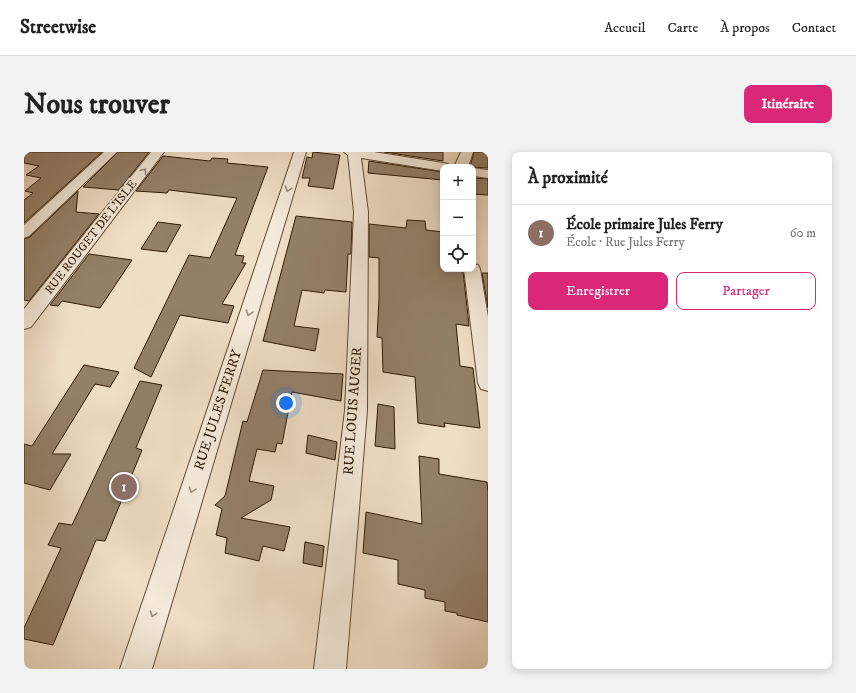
<!DOCTYPE html>
<html lang="fr">
<meta charset="utf-8">
<style>
body{margin:0;font-family:"IM FELL DW Pica",serif;background:#f2f2f2;color:#222}
.controls{position:absolute;right:12px;top:12px;display:grid;overflow:hidden;border-radius:8px;box-shadow:0 2px 10px #0003}
.controls button{width:36px;height:36px;display:grid;place-items:center;padding:0;border:0;border-bottom:1px solid #e0e0e0;background:#fff;color:#222;font:20px sans-serif}
.you{position:absolute;left:262px;top:251px;width:14px;height:14px;margin:-10px;border:3px solid #fff;border-radius:50%;background:#1a73e8;box-shadow:0 0 0 6px #1a73e833}
.badge{display:grid;place-items:center;width:26px;height:26px;border-radius:50%;background:#db2777;color:#fff;font-size:13px;font-weight:700}
.pin{position:absolute;translate:-50% -50%;border:2px solid #fff;box-shadow:0 1px 4px #0006}
.list{margin:0;padding:0;list-style:none}
h2{display:flex;justify-content:space-between;align-items:center;height:52px;margin:0;padding:0 16px;font-size:17px}
h2 small{font-size:13px;font-weight:400;color:#767676}
.list li{display:grid;grid-template-columns:26px 1fr auto;gap:12px;align-items:center;box-sizing:border-box;height:56px;padding:0 16px;border-top:1px solid #e0e0e0}
.list b{display:block;font-size:15px;white-space:nowrap}
.list p{margin:0;font-size:13px;white-space:nowrap;color:#767676}
.list em{font-size:13px;font-style:normal;color:#767676}
.actions{display:flex;gap:8px;padding:12px 16px}
.actions a{flex:1;padding:9px 0;border:1px solid #db2777;border-radius:8px;text-align:center;font-size:14px;color:#db2777}
.actions .main{background:#db2777;color:#fff}
.icon{flex:none;width:22px;height:22px;fill:none;stroke:currentColor;stroke-width:2;stroke-linecap:round;stroke-linejoin:round}
.map{position:relative;flex:none;width:464px;height:517px;overflow:hidden;border-radius:8px}
header{display:flex;align-items:center;gap:24px;box-sizing:border-box;height:56px;padding:0 20px;background:#fff;border-bottom:1px solid #e0e0e0}
header strong{font-size:19px}
nav{display:flex;gap:22px;margin-inline-start:auto;font-size:14px}
.intro{display:flex;align-items:center;justify-content:space-between;box-sizing:border-box;height:96px;padding:0 24px}
h1{margin:0;font-size:28px}
.button{padding:10px 18px;border-radius:8px;background:#db2777;color:#fff;font-size:14px;font-weight:700}
main{display:flex;gap:24px;padding:0 24px}
aside{flex:1;background:#fff;border-radius:8px;box-shadow:0 2px 10px #0003}
.map>svg:first-child{display:block}
.building{fill:#938069;stroke:#2f1a04}
.lines{fill:none;stroke-linecap:round;stroke-linejoin:round}
.minor-casing{stroke:#5f4b34;stroke-width:2}
.minor{fill:#f5eada;fill-rule:evenodd}
.oneway{stroke:#9c8c7a}
.labels{text-anchor:middle;dominant-baseline:central;stroke-width:4;stroke-linejoin:round;paint-order:stroke}
.far-street-label{font-size:12px;fill:#2f1a04;stroke:#f5eada}
.street-label{font-size:14px;fill:#2f1a04;stroke:#f5eada}
</style>
<header>
<strong>Streetwise</strong>
<nav><a>Accueil</a><a>Carte</a><a>À propos</a><a>Contact</a></nav>
</header>
<div class="intro"><h1>Nous trouver</h1><a class="button">Itinéraire</a></div>
<main>
<div class="map">
<svg width="464" height="517" viewBox="0 0 464 517">
<rect width="100%" height="100%" fill="#efdec6"/>
<filter id="stains"><feTurbulence type="fractalNoise" baseFrequency=".005" numOctaves="4"/><feColorMatrix values="0 0 0 0 .2 0 0 0 0 .09 0 0 0 0 .02 0 0 0 .5 -.17"/></filter>
<radialGradient id="worn" r=".72"><stop offset=".6" stop-color="#630" stop-opacity="0"/><stop offset="1" stop-color="#630" stop-opacity=".3"/></radialGradient>
<!-- building -->
<g class="building">
<path d="M0,0H78L0,71V48L9,41L1,39L17,26L2,23L15,14L0,11Z"/>
<path d="M94,0H125L95,38L59,35Z"/>
<path d="M289,0L316,3L309,37L284,34L286,26H278L283,5L288,6Z"/>
<path d="M360,0H419V9Z"/>
<path d="M450,0H464V16L446,15Z"/>
<path d="M139,4L186,9L188,6L204,7L203,11L244,15L211,103L220,104L218,111H222L198,152L210,154L204,171L156,163L127,225L110,216L165,103L186,106L213,46L145,38L143,41L112,39Z"/>
<path d="M345,9L419,20V28L344,21Z"/>
<path d="M449,26L464,27V43L449,42Z"/>
<path d="M54,39L52,60L75,62L5,149L0,148V87L6,85Z"/>
<path d="M272,64L328,70L327,102H324L322,140L301,138L300,141L278,138L270,174L295,177L291,199L239,189Z"/>
<path d="M383,68L401,69L402,78L419,80V117L439,119L445,174L432,172L436,214L449,216L456,276L420,271L421,275L394,271L391,225L359,220L358,186L353,185L355,146V106L345,105V72L382,76Z"/>
<path d="M134,70L157,73L142,100L117,97Z"/>
<path d="M65,102L108,108L76,156L38,149L34,154L26,153Z"/>
<path d="M458,121H464V156Z"/>
<path d="M60,213L95,220L86,235L71,232L28,302H47L26,338L0,331V292L8,294Z"/>
<path d="M239,218L319,222L317,249L268,240L258,292L253,291L251,300L233,297L225,329L250,334L247,348L217,366L266,375L260,399L239,394L235,409L201,401L203,386L192,383L198,357L191,353L201,344L219,269L223,270Z"/>
<path d="M116,229L138,233L112,296L118,298L81,389L72,388L29,493L0,487V476L37,396L24,393L35,371L48,373Z"/>
<path d="M354,252L370,255L371,297L351,294Z"/>
<path d="M284,283L313,290L311,308L282,301Z"/>
<path d="M395,304L415,307V322L463,330L464,340V470L433,463V461L421,459V450L401,446V438L374,432V408L339,401L342,360L398,372Z"/>
<path d="M281,390L300,394L298,415L279,411Z"/>
</g>
<g class="lines">
<!-- minor casing -->
<g class="minor-casing">
<g id="minor">
<path d="M80,0H93L5,84L0,86V73Z"/>
<path d="M127,0H140L7,175L0,177V157Z"/>
<path d="M270,0H282L128,517H96Z"/>
<path d="M320,0H350L419,11L424,12L426,15H419V19L337,6L344,60L343,258L322,517H290L321,258L330,60L324,3Z"/>
<path d="M437,0H449L444,15H430Z"/>
<path d="M449,16L464,18V26L449,24Z"/>
<path d="M449,112L454,113L456,117L464,165V239L457,237L454,231L440,117H449Z"/>
</g>
</g>
<!-- minor -->
<use href="#minor" class="minor"/>
</g>
<!-- one-way arrows -->
<defs><path id="oneway-chevron" d="M-2-3.5L2.5 0L-2 3.5" fill="none" stroke-width="1.6" stroke-linecap="round" stroke-linejoin="round"/></defs>
<g class="oneway">
<use href="#oneway-chevron" transform="translate(120 19) rotate(-52)"/>
<use href="#oneway-chevron" transform="translate(264 37) rotate(108)"/>
<use href="#oneway-chevron" transform="translate(225 161) rotate(108)"/>
<use href="#oneway-chevron" transform="translate(168 338) rotate(108)"/>
<use href="#oneway-chevron" transform="translate(129 462) rotate(108)"/>
</g>
<g class="labels">
<!-- far-street labels -->
<g class="far-street-label">
<text transform="translate(67 85) rotate(-52)">RUE ROUGET DE L'ISLE</text>
</g>
<!-- street labels -->
<g class="street-label">
<text transform="translate(194 258) rotate(-72)">RUE JULES FERRY</text>
<text transform="translate(329 259) rotate(-86)">RUE LOUIS AUGER</text>
</g>
</g>
<rect width="100%" height="100%" filter="url(#stains)"/>
<rect width="100%" height="100%" fill="url(#worn)"/>
</svg>
<div class="controls">
<button>+</button>
<button>−</button>
<button><svg class="icon" aria-label="locate" viewBox="0 0 24 24"><circle cx="12" cy="12" r="6"/><path d="M12 2v4M12 18v4M2 12h4M18 12h4"/></svg></button>
</div>
<div class="you"></div>
<div class="pin badge" style="left:100px;top:335px;background:#8d6e63">1</div>
</div>
<aside>
<h2>À proximité<small></small></h2>
<ul class="list">
<li><span class="badge" style="background:#8d6e63">1</span><div><b>École primaire Jules Ferry</b><p>École · Rue Jules Ferry</p></div><em>60 m</em></li>
</ul>
<div class="actions"><a class="main">Enregistrer</a><a>Partager</a></div>
</aside>
</main>
